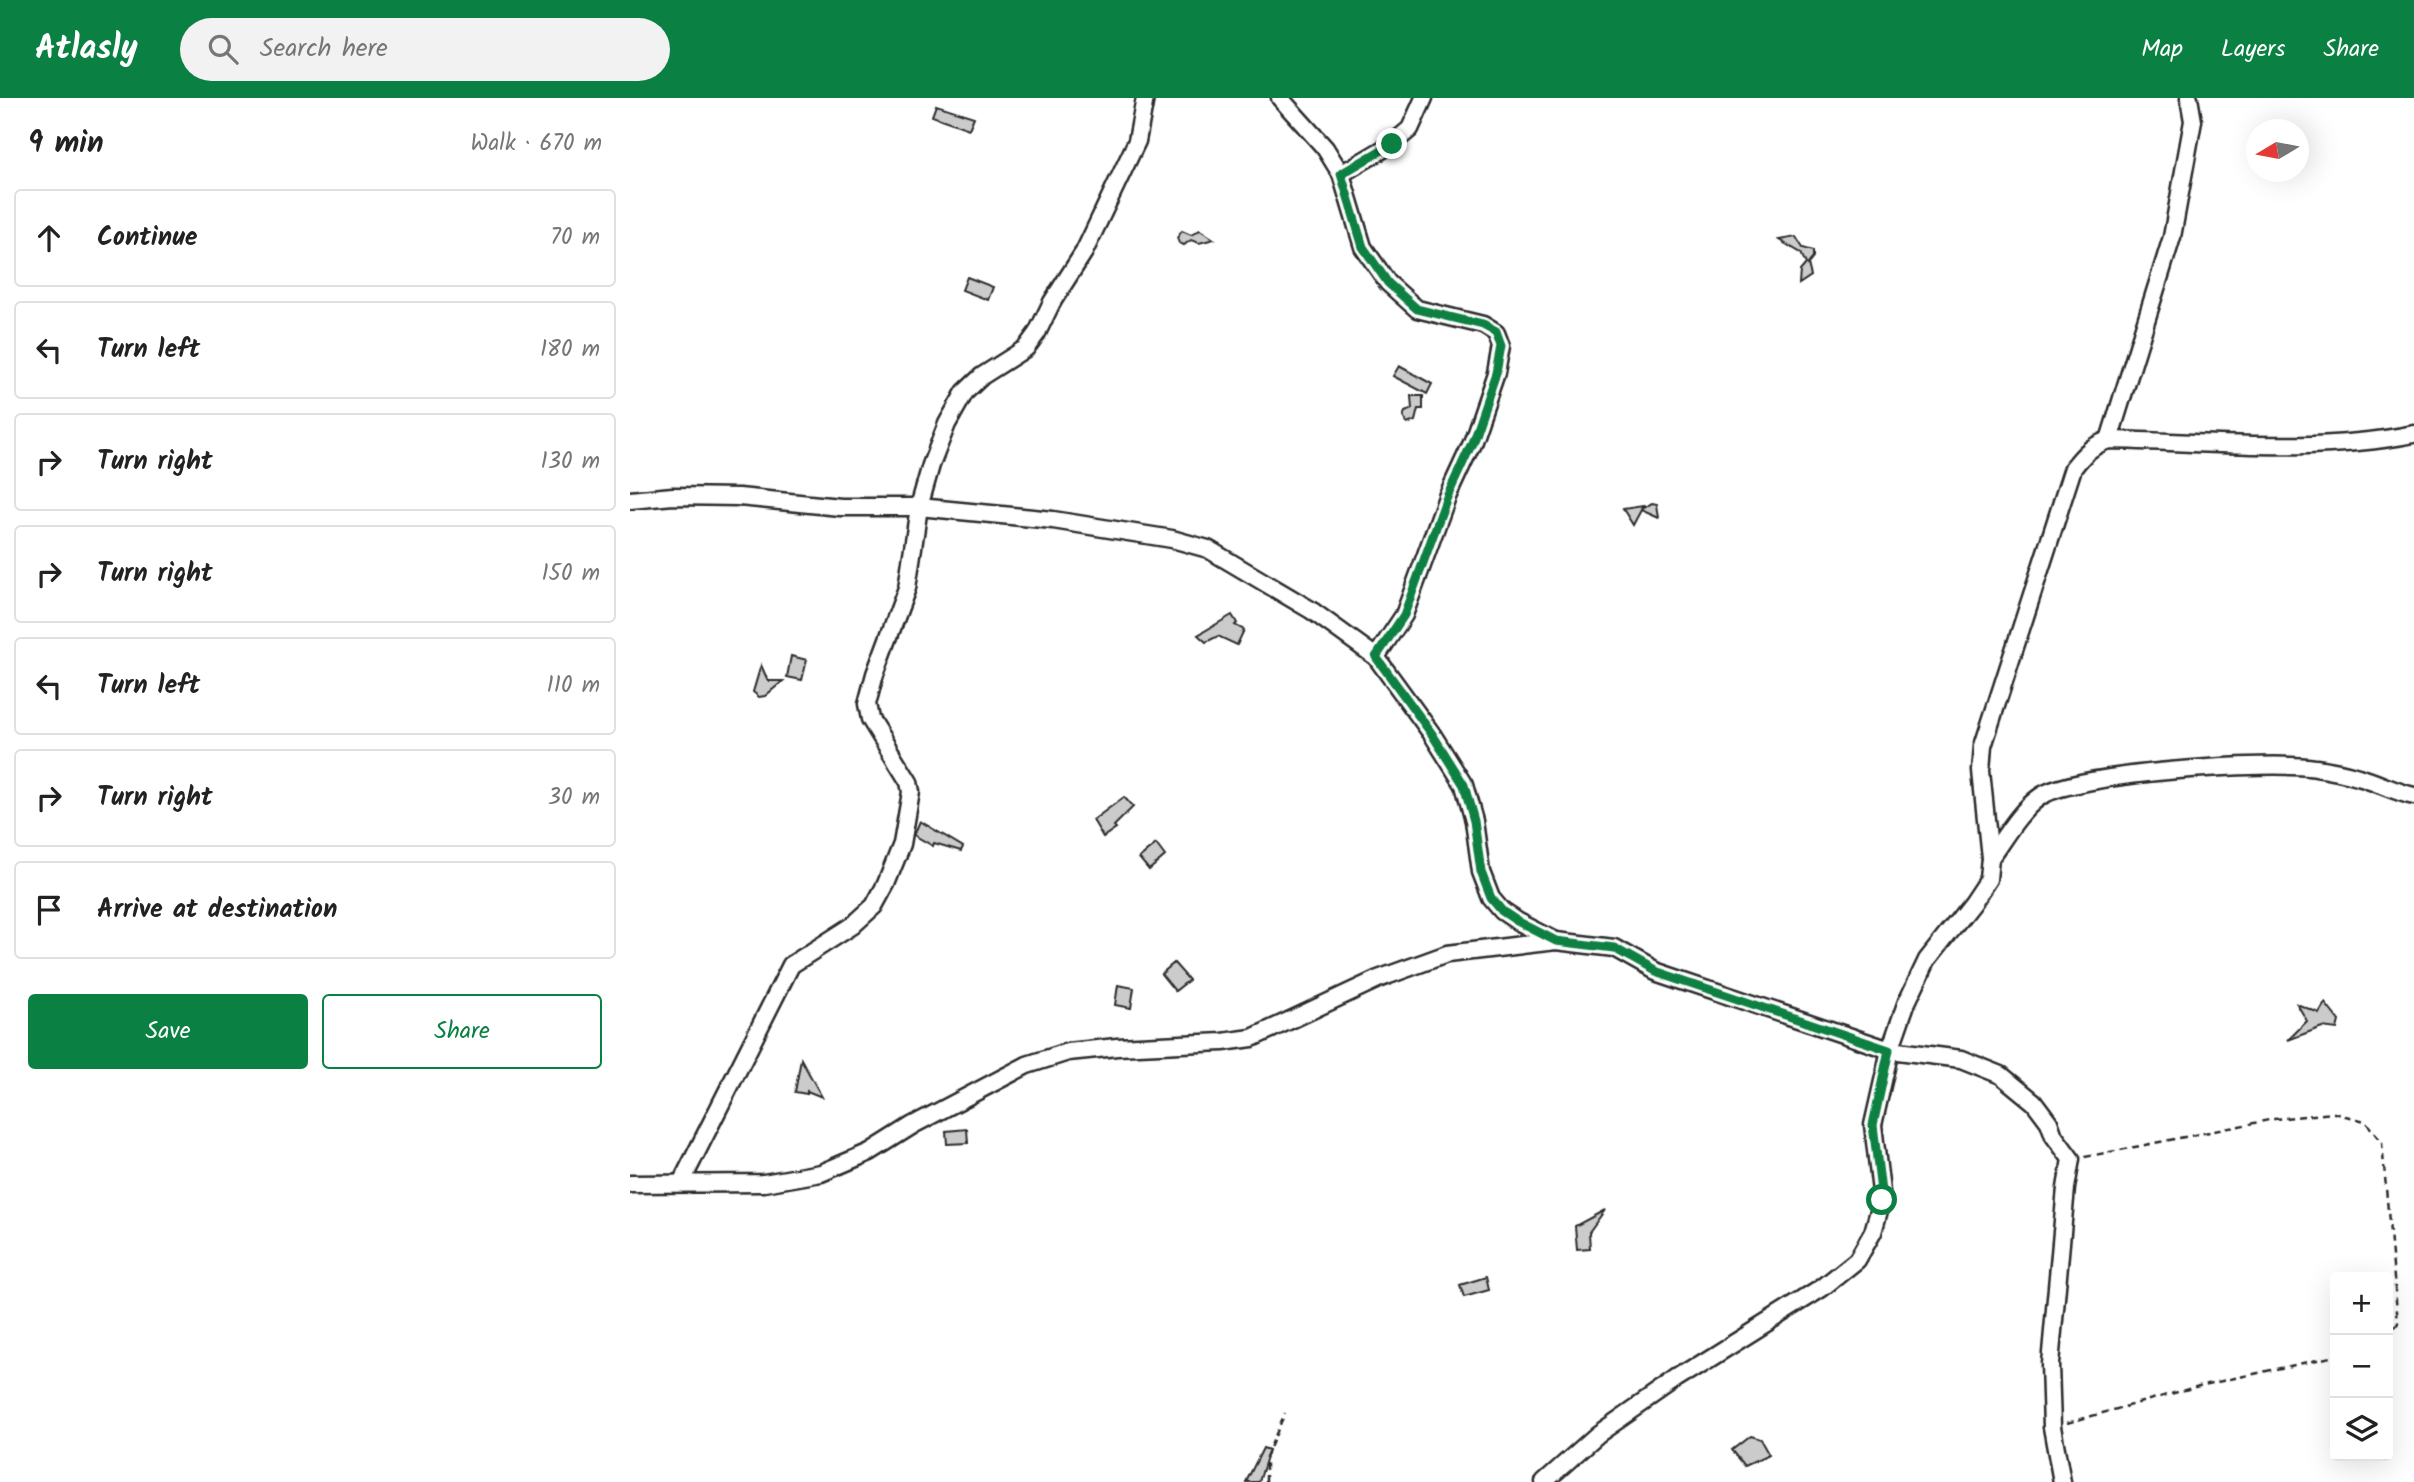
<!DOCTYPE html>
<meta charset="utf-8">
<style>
body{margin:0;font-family:Kalam,sans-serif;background:#f2f2f2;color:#222}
.controls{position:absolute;right:21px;bottom:21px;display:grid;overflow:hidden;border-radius:7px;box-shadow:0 7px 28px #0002}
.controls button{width:63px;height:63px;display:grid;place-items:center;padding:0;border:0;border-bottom:2px solid #e0e0e0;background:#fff;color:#222;font:35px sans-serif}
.compass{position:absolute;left:1616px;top:21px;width:63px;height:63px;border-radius:50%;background:#fff;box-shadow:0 7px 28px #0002;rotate:260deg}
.stop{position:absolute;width:21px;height:21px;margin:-16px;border:5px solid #0b8043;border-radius:50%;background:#fff}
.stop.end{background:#0b8043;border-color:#fff;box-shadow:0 2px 7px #0008}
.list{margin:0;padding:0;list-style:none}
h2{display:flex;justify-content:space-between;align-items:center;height:91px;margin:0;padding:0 28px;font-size:30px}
h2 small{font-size:23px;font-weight:400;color:#767676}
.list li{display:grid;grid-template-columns:46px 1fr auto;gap:21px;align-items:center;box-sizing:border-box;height:98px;margin:0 14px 14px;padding:0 14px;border:2px solid #e0e0e0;border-radius:7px}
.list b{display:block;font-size:26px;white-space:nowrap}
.list em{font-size:23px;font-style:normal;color:#767676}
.actions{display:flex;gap:14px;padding:21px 28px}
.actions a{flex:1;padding:16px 0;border:2px solid #0b8043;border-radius:7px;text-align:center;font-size:24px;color:#0b8043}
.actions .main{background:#0b8043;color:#fff}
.icon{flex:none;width:38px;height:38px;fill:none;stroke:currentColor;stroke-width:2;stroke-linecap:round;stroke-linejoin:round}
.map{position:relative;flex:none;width:1784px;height:1384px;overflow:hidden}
header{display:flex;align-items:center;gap:42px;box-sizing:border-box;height:98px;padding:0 35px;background:#0b8043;color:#fff}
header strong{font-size:33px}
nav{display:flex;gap:38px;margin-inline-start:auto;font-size:24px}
.search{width:490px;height:63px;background:#f2f2f2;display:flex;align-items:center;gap:18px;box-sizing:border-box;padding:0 24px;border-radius:38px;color:#767676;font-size:26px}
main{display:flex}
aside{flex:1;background:#fff}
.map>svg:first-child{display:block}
.building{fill:#cbcbcb;stroke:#2b2b2b;stroke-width:2}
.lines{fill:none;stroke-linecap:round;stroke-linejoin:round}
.minor-casing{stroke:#2b2b2b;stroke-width:21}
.path{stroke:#2b2b2b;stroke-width:2.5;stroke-dasharray:7 5;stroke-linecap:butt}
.minor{stroke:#fff;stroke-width:16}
.route{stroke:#0b8043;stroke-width:9}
</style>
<header>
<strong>Atlasly</strong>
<div class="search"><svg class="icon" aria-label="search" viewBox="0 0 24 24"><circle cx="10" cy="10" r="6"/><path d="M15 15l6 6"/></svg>Search here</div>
<nav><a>Map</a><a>Layers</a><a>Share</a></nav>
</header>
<main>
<aside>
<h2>9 min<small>Walk · 670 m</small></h2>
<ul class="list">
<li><svg class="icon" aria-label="ahead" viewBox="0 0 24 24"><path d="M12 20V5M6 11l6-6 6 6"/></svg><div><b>Continue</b></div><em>70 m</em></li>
<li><svg class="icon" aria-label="left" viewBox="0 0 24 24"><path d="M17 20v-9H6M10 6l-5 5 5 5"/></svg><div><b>Turn left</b></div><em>180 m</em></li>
<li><svg class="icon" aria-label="right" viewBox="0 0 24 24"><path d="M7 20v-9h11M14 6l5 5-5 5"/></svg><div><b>Turn right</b></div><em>130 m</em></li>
<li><svg class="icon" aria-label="right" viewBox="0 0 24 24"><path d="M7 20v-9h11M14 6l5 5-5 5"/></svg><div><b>Turn right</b></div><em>150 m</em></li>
<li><svg class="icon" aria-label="left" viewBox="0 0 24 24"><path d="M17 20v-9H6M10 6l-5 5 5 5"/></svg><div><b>Turn left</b></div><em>110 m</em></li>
<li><svg class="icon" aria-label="right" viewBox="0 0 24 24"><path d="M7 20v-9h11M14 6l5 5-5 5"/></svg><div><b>Turn right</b></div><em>30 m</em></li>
<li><svg class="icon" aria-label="arrive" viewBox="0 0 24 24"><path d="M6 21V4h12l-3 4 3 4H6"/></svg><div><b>Arrive at destination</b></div></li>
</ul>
<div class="actions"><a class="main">Save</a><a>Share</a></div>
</aside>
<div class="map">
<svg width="1784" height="1384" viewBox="0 0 1784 1384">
<rect width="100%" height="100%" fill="#fff"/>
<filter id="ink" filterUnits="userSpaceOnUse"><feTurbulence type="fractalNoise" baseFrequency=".0143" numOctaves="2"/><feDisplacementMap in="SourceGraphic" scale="14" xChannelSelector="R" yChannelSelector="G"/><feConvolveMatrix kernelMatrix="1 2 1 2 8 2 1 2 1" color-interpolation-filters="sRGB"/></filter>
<g filter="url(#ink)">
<!-- building -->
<g class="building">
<path d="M306,7L344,19L339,31L302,18Z"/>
<path d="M570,132L584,141L569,145L561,142L554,147L549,145L547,140L552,133L561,137Z"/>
<path d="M1166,139L1173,150L1183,153V160L1178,166L1181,178L1169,186L1170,173L1176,166L1171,155L1149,142Z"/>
<path d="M337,179L363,189L358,202L332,192Z"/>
<path d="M769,268L802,286L797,296L763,278Z"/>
<path d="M781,298H793V311H788L785,323L777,326L773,319L775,314L782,311Z"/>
<path d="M1022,405L1027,406L1029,420L1011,412L1003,427L993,411L1013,408L1011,411Z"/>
<path d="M602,517L607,525L605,527L614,532L607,547L588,538L576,544L568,537Z"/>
<path d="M161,558L177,562L172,582L157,579Z"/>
<path d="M131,567L138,583H153L135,598L129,599L123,594Z"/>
<path d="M494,699L503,709L484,728L486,730L473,739L463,722Z"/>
<path d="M290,723L333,749L331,753L304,745L303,748L284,737Z"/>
<path d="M526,746L535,758L519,772L509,760Z"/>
<path d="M544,865L559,882L545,893L531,876Z"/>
<path d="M488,887L504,890L501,910L485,907Z"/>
<path d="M1695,905L1709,923L1707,931L1692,929L1658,942L1677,923L1667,906L1689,915Z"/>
<path d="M171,961L192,999L177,993V996L165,994Z"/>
<path d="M337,1031L338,1045L317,1046L316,1033Z"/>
<path d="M975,1112L959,1134L960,1151L947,1152L945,1128Z"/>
<path d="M856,1179L859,1192L834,1199L830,1187Z"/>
<path d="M1120,1338L1130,1341L1139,1357L1115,1368L1102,1352Z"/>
<path d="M633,1350L639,1352L629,1384H616Z"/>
</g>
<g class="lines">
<!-- minor casing -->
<g class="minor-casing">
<g id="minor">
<path d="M650,0L695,50L711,76L733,149L758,185L787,211L853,227L866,235L871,248L866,275L842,345L817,399L774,517L746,559"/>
<path d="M711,76L762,46L780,31L794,0"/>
<path d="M1479,342L1542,139L1563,23L1559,0"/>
<path d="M0,402L43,398L109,399L210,409H289L423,422L542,441L578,451L681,512L746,559L802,636L834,687L844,723L851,774L861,800L872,813L887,823L926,843"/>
<path d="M1360,760C1375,739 1389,713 1411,698C1445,675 1643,662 1686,670C1700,672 1715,675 1728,679C1747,684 1765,694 1784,698"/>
<path d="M51,1085L161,867L222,828L244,808L256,786L272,746L281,694L279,684L240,621L237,606L245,576L277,490L289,409L301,367L317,326L335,294L352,278L396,250L407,235L422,204L454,154L507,43L515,0"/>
<path d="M0,1086L134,1085L191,1075L240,1054L283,1027L397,967L438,954L487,949L593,944L622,940L748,881L817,856L926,843L984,850L1025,873L1260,952L1331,961L1371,977L1404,1004L1419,1024L1424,1038L1441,1061L1436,1090L1420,1266L1422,1329L1432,1384"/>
<path d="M914,1384L968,1336L1047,1281L1192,1190L1227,1162L1243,1134L1252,1102L1243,1027L1260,952L1276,906L1297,862L1342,805L1358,781L1360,760L1351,673L1353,648L1443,370C1453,357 1462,347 1479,342C1581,344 1683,356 1784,336"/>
</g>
</g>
<!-- path -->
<g class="path">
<path d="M1455,1059L1644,1021L1704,1015L1735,1023L1752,1045L1768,1225L1758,1239"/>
<path d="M1437,1325L1569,1288L1705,1258"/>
<path d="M636,1384V1359L655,1315"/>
</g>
<!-- minor -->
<use href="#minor" class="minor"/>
</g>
</g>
<g class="lines" filter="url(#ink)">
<!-- route -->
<path class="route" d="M762,46L711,76L733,149L758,185L787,211L853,227L866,234L871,248L866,275L842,345L817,399L774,517L746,559L802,636L834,687L844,723L851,774L861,800L872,813L887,823L926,843L984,850L1025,873L1259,952L1243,1027L1252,1102"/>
</g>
</svg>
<div class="controls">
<button>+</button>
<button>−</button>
<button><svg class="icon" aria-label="layers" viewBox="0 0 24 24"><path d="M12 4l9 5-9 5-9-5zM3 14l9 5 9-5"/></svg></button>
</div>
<svg class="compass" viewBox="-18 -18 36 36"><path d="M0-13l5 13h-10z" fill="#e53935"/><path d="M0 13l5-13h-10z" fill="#767676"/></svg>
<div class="stop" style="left:1252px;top:1102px"></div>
<div class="stop end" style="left:762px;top:46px"></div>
</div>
</main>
